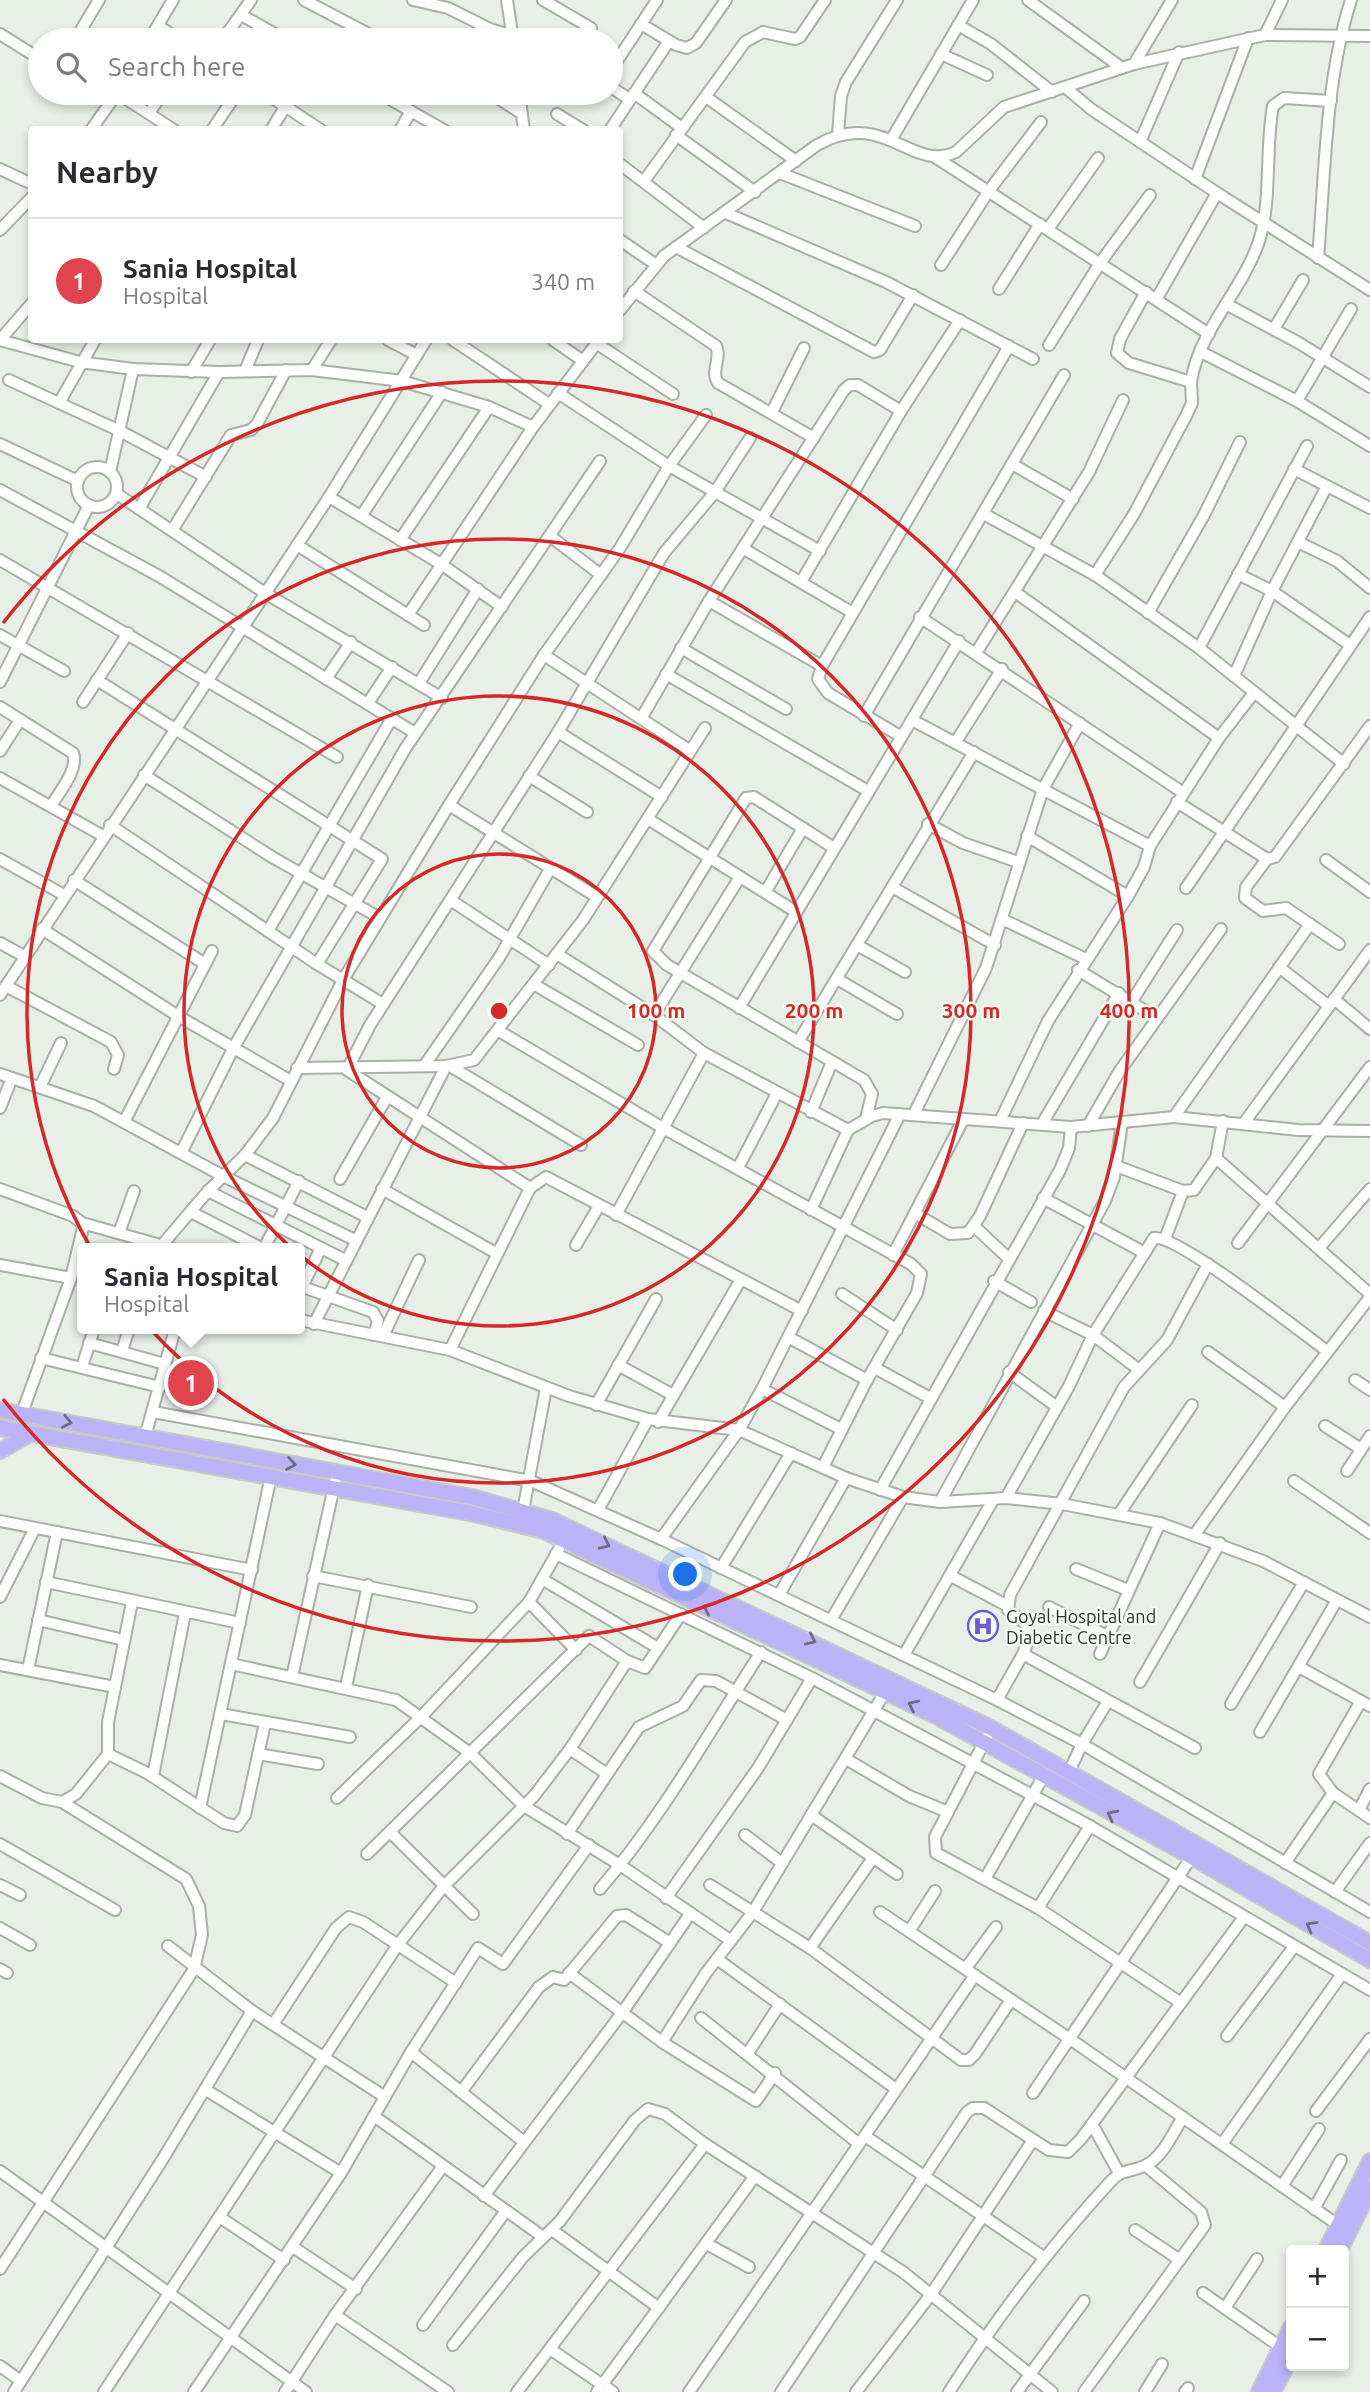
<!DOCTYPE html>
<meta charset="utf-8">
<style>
body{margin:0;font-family:Ubuntu,sans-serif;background:#f2f2f3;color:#2b2b33}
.controls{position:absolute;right:21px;bottom:21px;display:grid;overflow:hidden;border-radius:7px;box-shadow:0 4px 10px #0003}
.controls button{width:63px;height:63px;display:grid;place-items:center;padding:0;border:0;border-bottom:2px solid #e1e1e2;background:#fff;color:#2b2b33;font:35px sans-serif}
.you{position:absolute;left:686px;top:1575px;width:24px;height:24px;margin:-18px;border:5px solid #fff;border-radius:50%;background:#1a73e8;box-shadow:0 0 0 10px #1a73e833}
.badge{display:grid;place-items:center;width:46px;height:46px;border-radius:50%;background:#6e5ad4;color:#fff;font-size:23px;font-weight:700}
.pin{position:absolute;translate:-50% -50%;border:4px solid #fff;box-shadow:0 2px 7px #0006}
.popup{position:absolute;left:77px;top:1243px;width:228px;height:91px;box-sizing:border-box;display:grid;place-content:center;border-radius:7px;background:#fff;filter:drop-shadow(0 2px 5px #0005);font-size:23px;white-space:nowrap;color:#7c7c81}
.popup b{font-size:26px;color:#2b2b33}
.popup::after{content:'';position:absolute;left:50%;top:100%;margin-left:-14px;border:14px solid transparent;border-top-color:#fff}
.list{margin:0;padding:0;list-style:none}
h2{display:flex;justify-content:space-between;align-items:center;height:91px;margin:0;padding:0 28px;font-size:30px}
h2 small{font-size:23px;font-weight:400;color:#7c7c81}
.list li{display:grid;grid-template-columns:46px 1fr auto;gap:21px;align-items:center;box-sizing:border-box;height:126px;padding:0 28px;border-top:2px solid #e1e1e2}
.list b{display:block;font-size:26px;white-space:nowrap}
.list p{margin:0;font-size:23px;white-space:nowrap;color:#7c7c81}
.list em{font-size:23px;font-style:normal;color:#7c7c81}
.icon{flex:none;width:38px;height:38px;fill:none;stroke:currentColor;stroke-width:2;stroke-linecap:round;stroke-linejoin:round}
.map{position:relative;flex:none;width:1370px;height:2392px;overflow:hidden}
.search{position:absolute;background:#fff;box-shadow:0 4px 10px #0003;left:28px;top:28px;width:595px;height:77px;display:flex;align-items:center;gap:18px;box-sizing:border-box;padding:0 24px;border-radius:38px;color:#7c7c81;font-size:26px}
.panel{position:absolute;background:#fff;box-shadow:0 4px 10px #0003;left:28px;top:126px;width:595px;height:217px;border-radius:7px}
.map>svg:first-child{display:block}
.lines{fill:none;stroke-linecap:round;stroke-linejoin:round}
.minor-casing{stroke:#a8b0a7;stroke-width:14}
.major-casing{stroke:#c9c9c8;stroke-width:18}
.minor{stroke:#fff;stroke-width:10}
.major{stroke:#bbb2f8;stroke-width:14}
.oneway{stroke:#6d6b88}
.ring{fill:none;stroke:#d62828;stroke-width:3.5}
.labels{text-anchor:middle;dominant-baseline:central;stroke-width:5;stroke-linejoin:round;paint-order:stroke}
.poi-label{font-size:18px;fill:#2e312d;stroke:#f5fdf3;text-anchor:start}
.centre{fill:#d62828;stroke:#f5fdf3;stroke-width:3.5}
.ring-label{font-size:21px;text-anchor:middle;font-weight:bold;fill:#d62828;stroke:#f5fdf3;stroke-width:5;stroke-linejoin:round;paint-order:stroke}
</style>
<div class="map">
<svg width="1370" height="2392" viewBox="0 0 1370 2392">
<rect width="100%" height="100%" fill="#e8efe6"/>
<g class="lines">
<!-- minor casing -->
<g class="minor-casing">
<g id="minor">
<path d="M304,0L380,40"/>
<path d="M413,0L448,8L490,29L512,36"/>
<path d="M507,0L513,40"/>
<path d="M543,0L591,28"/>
<path d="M1028,0L1122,68"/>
<path d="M241,15L286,40"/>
<path d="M641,24L676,45L687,48L696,43L726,0"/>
<path d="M958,25L991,44L1052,92"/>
<path d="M158,26L181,40"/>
<path d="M229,31L251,0"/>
<path d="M0,34L40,59"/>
<path d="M1265,35L1282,0"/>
<path d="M75,40L99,0"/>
<path d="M149,40L173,0"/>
<path d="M941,54L987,75"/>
<path d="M1134,64L1172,0"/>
<path d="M611,70L657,0"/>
<path d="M611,87L629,99"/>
<path d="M1066,88L1091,109L1217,193L1370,290"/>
<path d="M96,93L111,102"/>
<path d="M117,93L174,130"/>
<path d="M265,93L321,130"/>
<path d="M379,93L444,130"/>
<path d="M490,93L521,113"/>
<path d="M519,93L524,130"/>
<path d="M634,93L682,128"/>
<path d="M706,97L796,161"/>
<path d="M149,113L163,93"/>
<path d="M557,114L583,130"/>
<path d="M91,130L117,93"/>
<path d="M212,130L237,93"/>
<path d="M271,130L285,107"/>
<path d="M400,130L411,111"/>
<path d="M610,130L669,41"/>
<path d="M838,134L841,96L846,82L897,0"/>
<path d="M676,135L755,192"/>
<path d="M891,140L973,0"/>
<path d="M1140,142L1179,52"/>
<path d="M935,157L1209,334"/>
<path d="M620,164L704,228"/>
<path d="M0,169L32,184"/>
<path d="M780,173L915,226"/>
<path d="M1195,179L1248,38"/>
<path d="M644,181L745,42L763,32L795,39L800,37L825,0"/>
<path d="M726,213L886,282L1033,359"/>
<path d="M1048,229L1098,158"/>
<path d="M0,230L32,197"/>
<path d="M620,240L655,264"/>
<path d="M676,247L874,352L880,350L913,295"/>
<path d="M1318,258C1325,173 1325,82 1351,0"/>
<path d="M941,265L988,192L1041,122"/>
<path d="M999,289L1040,224"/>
<path d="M634,291L716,346C722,359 710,370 718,383L814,438"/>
<path d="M1146,292L1120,339L1117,353L1129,363L1191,382C1199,330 1243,290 1259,241C1272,201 1265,148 1273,106L1284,98L1331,101"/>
<path d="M1157,298L1217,193"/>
<path d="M1226,304L1299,343L1370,387"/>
<path d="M620,310L664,256L817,145C884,107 911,173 956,152L1004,107L1134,64L1265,35L1370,36"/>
<path d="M1274,329L1303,280"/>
<path d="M0,340L80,362L133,369L219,372L312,370L402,381L489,407L533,427"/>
<path d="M0,340L32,303"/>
<path d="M388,340L417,355"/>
<path d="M453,340L549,404"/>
<path d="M553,340L583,361"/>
<path d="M596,343L673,394"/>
<path d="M1049,345L1100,263L1150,195"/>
<path d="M1201,352L1297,401L1370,446"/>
<path d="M312,370L331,340"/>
<path d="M245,371L258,340"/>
<path d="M191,372L210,340"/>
<path d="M9,380L120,431L206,477"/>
<path d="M558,393L669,466L820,551"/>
<path d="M1297,401L1351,309"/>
<path d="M59,403L95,340"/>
<path d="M772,412L804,348"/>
<path d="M0,444L78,481"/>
<path d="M1012,464L1073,499"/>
<circle cx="97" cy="487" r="20"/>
<path d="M1294,469L1370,508"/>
<path d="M110,472L133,369"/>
<path d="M0,490L159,576L415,733"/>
<path d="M117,494L265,593L442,698"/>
<path d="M329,497L441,564L502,607"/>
<path d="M139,509L219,372"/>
<path d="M984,514L1095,575L1199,648L1344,764"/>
<path d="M362,515L442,392"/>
<path d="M173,529L231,435L251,430L257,424L286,370"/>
<path d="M550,536L601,575"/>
<path d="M400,540L489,407"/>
<path d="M1298,542L1337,561L1370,588"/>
<path d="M297,545L424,625"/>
<path d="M744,549L853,613"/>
<path d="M0,560L337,757"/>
<path d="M1238,574L1272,591L1350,645"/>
<path d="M1095,575L1134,514L1186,416L1192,403L1191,382"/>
<path d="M801,582L901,411L960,320"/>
<path d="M1015,592L1219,738"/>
<path d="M709,601L822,666L1009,346"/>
<path d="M1148,613L1204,515L1240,442"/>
<path d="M408,615L533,427L599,340"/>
<path d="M920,617L1182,792"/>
<path d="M0,635L64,671"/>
<path d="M681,648L786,709"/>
<path d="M1199,648L1307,446"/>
<path d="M976,653L1089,472L1123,400"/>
<path d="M544,655L689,750"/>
<path d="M822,666L818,679L828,693L900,736"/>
<path d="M666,674L868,791"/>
<path d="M1234,676L1272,591L1327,486"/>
<path d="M326,679L351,642"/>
<path d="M97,680L382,859L317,964"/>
<path d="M0,682L89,505"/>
<path d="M419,683L478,589"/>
<path d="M83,702L128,633"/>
<path d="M368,703L392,667"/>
<path d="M0,707L73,753C79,769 60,791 51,806"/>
<path d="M864,716L1064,375"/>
<path d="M642,717L709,601L844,390L850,385H858L901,411"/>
<path d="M912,720L1150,846"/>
<path d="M558,732L662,797"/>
<path d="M955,743L1002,669"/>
<path d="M0,751L20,720"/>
<path d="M144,775L272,857L380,918"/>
<path d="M529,776L587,812"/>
<path d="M0,778L103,836"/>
<path d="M1177,802L1267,859L1275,857L1370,726"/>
<path d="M449,805L597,897"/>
<path d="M648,819L796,912"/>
<path d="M928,824L963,843L1018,862"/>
<path d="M110,825L317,964L383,1004"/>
<path d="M1027,836L1128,896"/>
<path d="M834,848L754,797L746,798L653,951L667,965L864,1080L872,1094L866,1119"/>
<path d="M0,859L64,895"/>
<path d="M1267,859L1246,887L1245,898L1263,911L1286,908L1339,944"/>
<path d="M1326,860L1370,892"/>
<path d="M74,880L205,964"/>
<path d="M892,887L995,945"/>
<path d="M1186,888L1370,617"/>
<path d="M766,891L803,828"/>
<path d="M452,901L549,965"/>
<path d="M1004,920L1086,959"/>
<path d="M42,929L178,1016L291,1081"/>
<path d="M268,931L392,718"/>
<path d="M0,943L24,956"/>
<path d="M857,945L905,972"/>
<path d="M557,954L654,1015L704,1053L848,1130L872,1116L883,1113L1071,1127L1174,1117L1298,1130L1370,1131"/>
<path d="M1279,967L1329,1006"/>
<path d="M1078,970L1157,1018"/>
<path d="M837,979L897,1014"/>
<path d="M535,985L638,1045"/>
<path d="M6,986L111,1042L118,1055L114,1069"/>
<path d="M0,995L329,497L426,340"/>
<path d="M1334,999L1370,1029"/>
<path d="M1132,1001L1177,930"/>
<path d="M739,1008L959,641"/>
<path d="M654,1015L740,877"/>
<path d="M499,1031L663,1128L911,1264L921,1274L917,1293L867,1380L823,1467"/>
<path d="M798,1042L974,752"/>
<path d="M424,1066L499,958L550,869"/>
<path d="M450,1066L581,1145"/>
<path d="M297,1068L446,1066L474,1060L583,920L705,728"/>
<path d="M0,1074L94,1106L223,1176L355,1240"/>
<path d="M40,1087L61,1043"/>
<path d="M0,1108L12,1078"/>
<path d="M811,1112L832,1062"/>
<path d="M914,1114L986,968L1043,789L1080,723"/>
<path d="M1174,1117L1310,924"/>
<path d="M1000,1121L1048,1021L1128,896L1144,867L1150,846L1219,738L1253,694"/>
<path d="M124,1122L212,951"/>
<path d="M1244,1123L1370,950"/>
<path d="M1042,1124L1119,993"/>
<path d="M1088,1126L1119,1072L1221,929"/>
<path d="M181,1153L234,1047L405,749L600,461"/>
<path d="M245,1155L367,1217"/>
<path d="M1216,1158L1370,1294"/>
<path d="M1116,1166L1183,1191L1194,1190L1216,1158L1223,1121"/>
<path d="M738,1168L777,1093"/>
<path d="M340,1179L387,1097"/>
<path d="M530,1188L347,1070L370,1025L558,732L664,553L715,492L750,438"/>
<path d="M0,1189L73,1216L82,1223L83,1228L71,1278L22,1413"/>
<path d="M382,1189L496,1253"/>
<path d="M208,1191L345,1260"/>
<path d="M1043,1198L1143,1252"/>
<path d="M811,1210L848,1130"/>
<path d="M191,1212L261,1248"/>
<path d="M916,1214L950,1234L968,1233L980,1216L1023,1123"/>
<path d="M616,1215L704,1053"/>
<path d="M82,1223L171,1248"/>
<path d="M974,1226L1008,1258"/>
<path d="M119,1233L134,1191"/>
<path d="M1165,1239L1183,1191"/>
<path d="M1238,1243L1370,1067"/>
<path d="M162,1245L208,1191L245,1155L273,1118L343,980L449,805L544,655L620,548L669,466L706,415"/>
<path d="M576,1245L599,1206"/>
<path d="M264,1248L299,1181"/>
<path d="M1319,1248L1370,1189"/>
<path d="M893,1255L963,1120"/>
<path d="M0,1265L71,1278"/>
<path d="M994,1281L1031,1302"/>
<path d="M300,1286L373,1312L378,1321L374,1335"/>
<path d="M302,1287L321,1248"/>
<path d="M842,1294L897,1330"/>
<path d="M1044,1311L1093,1335L1138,1369"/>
<path d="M300,1320L450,1350L569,1396L648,1419L739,1430L846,1478L903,1497L940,1502L1006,1498L1062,1504L1160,1523L1263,1561L1370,1617"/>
<path d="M314,1324L446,1066"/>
<path d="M383,1336L419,1260"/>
<path d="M790,1338L867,1380"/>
<path d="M89,1343L165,1364"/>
<path d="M450,1350L530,1188L546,1177L802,1311"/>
<path d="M122,1351L129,1329"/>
<path d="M1208,1352L1285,1407"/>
<path d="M41,1358L160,1387"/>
<path d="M618,1365L673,1395"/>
<path d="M82,1367L94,1329"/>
<path d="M875,1368L930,1398"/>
<path d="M1009,1372L1057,1407"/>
<path d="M1355,1380L1370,1390"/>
<path d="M762,1389L841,1429"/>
<path d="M596,1405L656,1299"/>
<path d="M153,1412L531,1481L661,1539L997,1700L1082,1744L1370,1912"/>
<path d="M658,1422L740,1281"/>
<path d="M1325,1426L1361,1449"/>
<path d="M145,1437L175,1329"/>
<path d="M1347,1471L1370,1436"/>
<path d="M1294,1481L1370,1533"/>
<path d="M880,1490L1060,1170L1069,1148L1071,1127"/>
<path d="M1006,1498L1069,1386L1093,1335L1154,1238C1177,1234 1301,1332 1327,1351"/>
<path d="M940,1502L1105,1201L1114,1177L1122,1123"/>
<path d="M598,1510L648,1419"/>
<path d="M523,1511L546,1388"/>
<path d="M1119,1514L1192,1405"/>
<path d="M0,1521L252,1570"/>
<path d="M1195,1534L1285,1407L1370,1297"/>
<path d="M661,1539L739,1430L762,1389L900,1114"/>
<path d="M556,1554L812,1678L974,1764L1090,1826L1370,1990"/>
<path d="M721,1568L791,1453"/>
<path d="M1076,1569L1128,1590"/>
<path d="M313,1576L471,1607"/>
<path d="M951,1576L1006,1605"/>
<path d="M542,1579L658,1648"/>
<path d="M46,1582L240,1623"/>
<path d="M779,1595L846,1478"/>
<path d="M0,1597L35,1528"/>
<path d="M529,1602L576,1650"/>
<path d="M1049,1607L1107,1636"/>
<path d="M38,1620L124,1640"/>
<path d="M831,1620L903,1497"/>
<path d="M1023,1654L1195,1748"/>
<path d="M1100,1654L1160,1523"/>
<path d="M904,1655L993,1500"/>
<path d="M231,1664L396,1700L470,1753L524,1806L620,1865L730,1940"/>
<path d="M0,1665L115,1687"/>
<path d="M1299,1667L1370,1706"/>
<path d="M28,1670L57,1532"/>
<path d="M292,1677L337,1473"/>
<path d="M1140,1682L1220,1543"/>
<path d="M346,1687L368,1585"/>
<path d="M997,1700L1023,1654L1031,1634L1025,1623L1008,1610L1010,1595L1124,1387L1167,1340L1208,1264"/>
<path d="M1361,1701L1319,1774L1333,1793L1370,1818"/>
<path d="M1231,1704L1304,1582"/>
<path d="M221,1714L350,1737"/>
<path d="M1260,1732L1337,1600"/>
<path d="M987,1737L935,1837L936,1853L1038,1908L1181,2003"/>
<path d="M570,1749L607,1774"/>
<path d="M108,1754L147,1773L224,1823L237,1826L245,1815L265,1723"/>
<path d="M258,1754L318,1764"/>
<path d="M846,1759L909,1796L948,1812"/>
<path d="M1069,1772L1082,1744L1108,1701"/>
<path d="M0,1776L42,1798L62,1802L76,1794L108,1754V1722L132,1602"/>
<path d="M153,1776L185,1613"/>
<path d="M337,1798L421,1717L529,1602L559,1549"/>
<path d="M200,1808L271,1476"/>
<path d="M1359,1810L1370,1789"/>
<path d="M811,1815L897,1874"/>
<path d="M390,1832L473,1914"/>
<path d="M567,1834L639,1727L683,1706L701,1680L716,1681L787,1720"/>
<path d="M745,1835L782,1863"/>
<path d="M0,1844L115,1910"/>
<path d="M367,1854L589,1636L627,1661L645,1668L681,1614"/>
<path d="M1285,1863L1333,1793"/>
<path d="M985,1879L1043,1777"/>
<path d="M0,1885L20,1895"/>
<path d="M710,1885L810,1948L961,2060H969L975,2054L1011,2000"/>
<path d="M600,1889C662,1817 709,1732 761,1652"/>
<path d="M1335,1892L1370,1843"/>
<path d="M666,1898L758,1768L812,1678"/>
<path d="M1038,1908L1090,1826"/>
<path d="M880,1912L1070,2039L1338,2225"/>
<path d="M0,1928L30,1945"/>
<path d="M910,1930L935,1891"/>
<path d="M168,1946L252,2011L385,2097"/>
<path d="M810,1948L873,1858"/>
<path d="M717,1959L896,2089"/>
<path d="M966,1968L996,1927"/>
<path d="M0,1969L7,1973"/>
<path d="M569,1973L662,2042L756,2101L775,2073"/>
<path d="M701,2018L858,2143"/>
<path d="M274,2023L336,1928L349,1917L363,1922L456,1983"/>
<path d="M1227,2036L1293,1948"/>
<path d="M662,2042L706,1973L753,1912L888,1687"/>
<path d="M411,2052L524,2142"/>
<path d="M748,2053L780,2004"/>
<path d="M206,2090L341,2173"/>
<path d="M461,2092L539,1987L553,1977L564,1980L617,1916L626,1915L670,1943"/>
<path d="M1033,2093L1195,1852"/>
<path d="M1316,2111L1370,2039"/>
<path d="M374,2116L543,2237"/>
<path d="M1092,2124L1119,2173"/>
<path d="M865,2136L1045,2258"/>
<path d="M1222,2144L1342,1974"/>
<path d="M0,2171L306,2392"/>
<path d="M1282,2186L1319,2129"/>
<path d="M484,2196L622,2013L690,1914"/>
<path d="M1314,2209L1341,2160"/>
<path d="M221,2218L284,2260"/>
<path d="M552,2230L659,2308"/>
<path d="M1135,2230L1180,2260"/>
<path d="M707,2244L749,2267"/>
<path d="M293,2247L356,2289"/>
<path d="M0,2269L194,1969L202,1935L199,1906L186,1879L62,1802"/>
<path d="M1203,2293L1282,2348"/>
<path d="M1225,2308L1257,2259"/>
<path d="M335,2315L448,2392"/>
<path d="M423,2325L505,2212"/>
<path d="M453,2345L523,2257L560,2221L635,2120L648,2109L665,2114L705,2144L903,2272L1052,2392"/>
<path d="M550,2349L613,2392"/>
<path d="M0,2366L21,2381"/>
<path d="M14,2392L164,2157L252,2011"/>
<path d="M104,2392L397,1946L443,1887L534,1796L570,1749L627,1661"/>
<path d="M194,2392L341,2173L411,2052L478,1948L503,1964L589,1845"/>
<path d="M285,2392L335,2315L443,2166"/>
<path d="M517,2392L705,2144"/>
<path d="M597,2392L755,2176"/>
<path d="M689,2392L975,1975"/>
<path d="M781,2392L967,2112L973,2108H984L1049,2150L1068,2152L1081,2139L1244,1917"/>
<path d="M856,2392L932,2293L1033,2140"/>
<path d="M949,2392C997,2317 1051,2246 1111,2181C1122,2169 1131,2172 1144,2166C1162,2159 1173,2133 1183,2117"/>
<path d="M1017,2392L1084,2301"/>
<path d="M1084,2392L1205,2225L1201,2212L1146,2166"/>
<path d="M1145,2392L1162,2364"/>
<path d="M1185,2392L1188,2388"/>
</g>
</g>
<!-- major casing -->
<g class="major-casing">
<g id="major">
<path d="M0,1410L472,1497L552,1520L991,1728L1370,1943"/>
<path d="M0,1428L475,1514L544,1531L936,1716L1192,1857L1370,1960"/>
<path d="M0,1451L30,1434"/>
<path d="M1326,2250L1370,2161"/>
<path d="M1340,2250L1370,2189"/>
<path d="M1259,2392L1291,2327"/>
<path d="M1273,2392L1291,2357"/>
</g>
</g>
<!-- minor -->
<use href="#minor" class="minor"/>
<!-- major -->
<use href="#major" class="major"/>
</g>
<!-- one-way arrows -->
<defs><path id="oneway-chevron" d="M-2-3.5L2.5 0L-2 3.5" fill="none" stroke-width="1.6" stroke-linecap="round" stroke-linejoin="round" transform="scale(1.75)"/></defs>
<g class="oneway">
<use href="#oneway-chevron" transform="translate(67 1422) rotate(11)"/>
<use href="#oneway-chevron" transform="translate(291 1464) rotate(10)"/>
<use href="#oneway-chevron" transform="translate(605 1544) rotate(25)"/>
<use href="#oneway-chevron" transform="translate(708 1608) rotate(-155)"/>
<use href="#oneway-chevron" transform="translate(811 1640) rotate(25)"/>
<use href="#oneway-chevron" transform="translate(913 1705) rotate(-154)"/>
<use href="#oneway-chevron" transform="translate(1112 1815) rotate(-152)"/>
<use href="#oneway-chevron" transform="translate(1311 1926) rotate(-150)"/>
</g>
<!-- distance rings -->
<g class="ring">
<circle cx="499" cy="1011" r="157"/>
<circle cx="499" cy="1011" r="315"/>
<circle cx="499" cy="1011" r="472"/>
<path d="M3 623A630 630 0 1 1 3 1399"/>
</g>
<!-- icons -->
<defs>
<g id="hospital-ring" transform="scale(1.575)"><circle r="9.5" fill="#f5fdf3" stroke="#6e5ad4" stroke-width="1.5"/><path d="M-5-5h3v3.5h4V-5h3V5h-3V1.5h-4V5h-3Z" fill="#6e5ad4"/></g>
</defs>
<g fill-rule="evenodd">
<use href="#hospital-ring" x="983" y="1626"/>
</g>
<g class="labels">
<!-- poi labels -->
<g class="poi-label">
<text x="1006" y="1616">Goyal Hospital and<tspan x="1006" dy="21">Diabetic Centre</tspan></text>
</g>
</g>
<circle cx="499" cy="1011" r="10" class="centre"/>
<g class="ring-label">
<text x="656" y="1018">100 m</text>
<text x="814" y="1018">200 m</text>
<text x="971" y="1018">300 m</text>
<text x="1129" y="1018">400 m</text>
</g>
</svg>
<div class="controls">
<button>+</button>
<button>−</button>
</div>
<div class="you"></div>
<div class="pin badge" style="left:191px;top:1383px;background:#e0444e">1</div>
<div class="popup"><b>Sania Hospital</b>Hospital</div>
<div class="search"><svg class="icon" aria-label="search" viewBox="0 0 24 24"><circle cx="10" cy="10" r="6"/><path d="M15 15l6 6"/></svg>Search here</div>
<section class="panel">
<h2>Nearby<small></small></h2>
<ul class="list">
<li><span class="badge" style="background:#e0444e">1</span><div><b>Sania Hospital</b><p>Hospital</p></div><em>340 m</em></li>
</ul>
</section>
</div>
